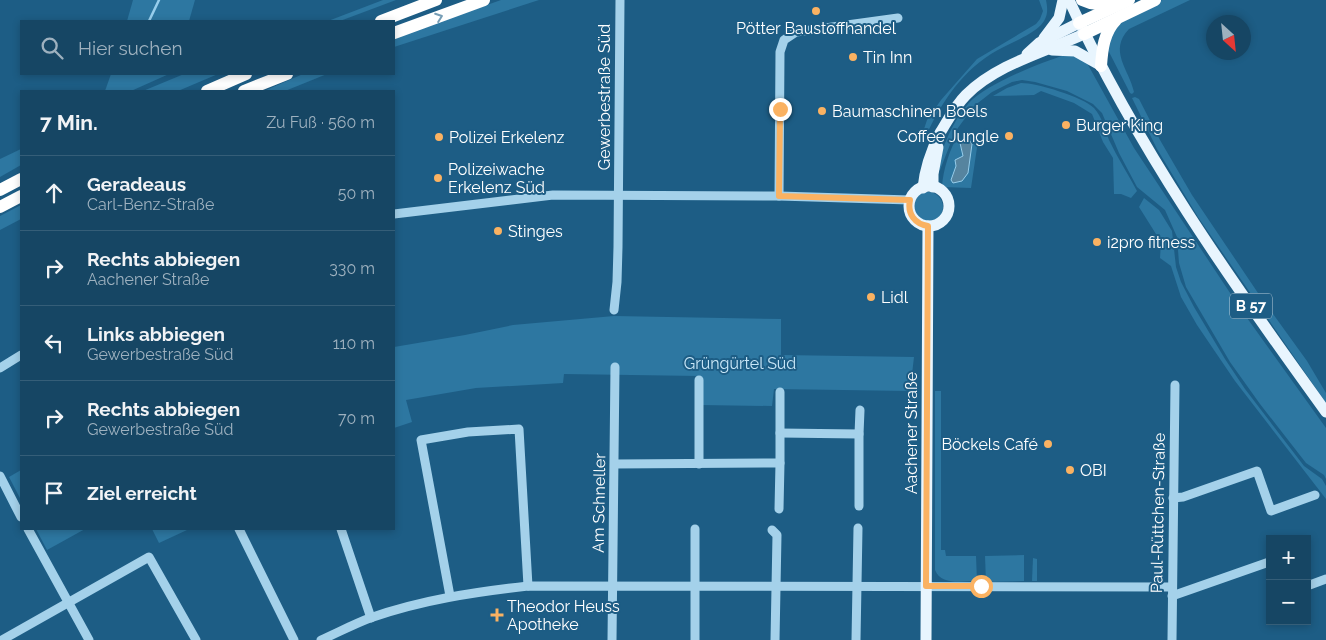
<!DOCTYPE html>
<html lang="de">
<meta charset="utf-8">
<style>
body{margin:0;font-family:Raleway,sans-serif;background:#23506d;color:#f1f3f6}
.controls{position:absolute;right:15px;bottom:15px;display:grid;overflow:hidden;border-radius:0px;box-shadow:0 2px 8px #0003}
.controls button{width:45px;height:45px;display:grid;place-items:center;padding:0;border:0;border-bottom:1px solid #355e78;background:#164664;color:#f1f3f6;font:25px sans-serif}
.compass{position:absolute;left:1206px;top:15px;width:45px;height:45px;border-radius:50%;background:#164664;box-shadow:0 2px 8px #0003;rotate:153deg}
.stop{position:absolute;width:15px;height:15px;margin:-11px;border:4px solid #fab262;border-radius:50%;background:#fff}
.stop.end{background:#fab262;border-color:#fff;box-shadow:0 1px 5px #0008}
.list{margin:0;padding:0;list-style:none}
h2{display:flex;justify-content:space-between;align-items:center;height:65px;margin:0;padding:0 20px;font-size:21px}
h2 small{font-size:16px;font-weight:400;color:#9eb1bf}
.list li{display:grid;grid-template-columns:32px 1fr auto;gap:15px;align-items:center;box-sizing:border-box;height:75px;padding:0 20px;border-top:1px solid #355e78}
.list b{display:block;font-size:19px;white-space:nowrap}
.list p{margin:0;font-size:16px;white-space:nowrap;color:#9eb1bf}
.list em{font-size:16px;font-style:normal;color:#9eb1bf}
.icon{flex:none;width:28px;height:28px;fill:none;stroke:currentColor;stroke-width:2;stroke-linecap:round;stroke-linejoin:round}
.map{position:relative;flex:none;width:1326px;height:640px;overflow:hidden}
.search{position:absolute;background:#164664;box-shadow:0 2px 8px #0003;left:20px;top:20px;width:375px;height:55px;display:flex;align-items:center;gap:12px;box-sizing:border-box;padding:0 18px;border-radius:0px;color:#9eb1bf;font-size:19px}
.panel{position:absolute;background:#164664;box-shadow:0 2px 8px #0003;left:20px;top:90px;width:375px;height:440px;border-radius:0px}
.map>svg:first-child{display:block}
.green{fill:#2d77a1}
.water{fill:#56849f;stroke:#97ceec}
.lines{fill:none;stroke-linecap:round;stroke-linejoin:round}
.stream{stroke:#97ceec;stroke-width:2.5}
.minor{stroke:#a4d1ea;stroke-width:9}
.major{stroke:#e8f5fe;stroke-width:11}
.highway{stroke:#fff;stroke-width:12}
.oneway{stroke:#779eb6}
.route{stroke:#fab262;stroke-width:6}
.poi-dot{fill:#fab262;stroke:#1d5d85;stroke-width:2}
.labels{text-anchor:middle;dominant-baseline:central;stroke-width:4;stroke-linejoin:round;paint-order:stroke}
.shield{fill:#1d5d85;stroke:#bbceda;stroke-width:1}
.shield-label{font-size:15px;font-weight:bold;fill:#fff}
.poi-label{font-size:16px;fill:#fff;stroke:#1d5d85;text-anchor:start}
.street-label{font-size:16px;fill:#fff;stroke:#1d5d85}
.park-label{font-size:16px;fill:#c9e7f8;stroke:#1d5d85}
</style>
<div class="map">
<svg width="1326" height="640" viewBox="0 0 1326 640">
<rect width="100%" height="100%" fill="#1d5d85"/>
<!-- green -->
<g class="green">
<path d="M133,0H195L189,21H127Z"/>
<path d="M383,0H396L340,21H328Z"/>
<path d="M501,0H539L394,47V38Z"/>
<path d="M1039,0H1046C1048,10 1048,17 1041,25C1029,37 1005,45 991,54C959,74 937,109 923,143L921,138L927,120L941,100L977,59L1036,24L1040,19L1043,11Z"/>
<path d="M1162,0H1190L1129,29C1108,51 1129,69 1134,92L1132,94L1130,93L1108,50L1114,26L1139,10Z"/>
<path d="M1065,55H1072L1087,63L1134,148L1242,311L1326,428V479L1324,475L1306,463L1260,404L1230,362L1186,287L1179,263L1177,237L1165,210L1137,187L1119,153L1102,113L1093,104L1067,91L1035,82L1022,80L1012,82L992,92L974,106L955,132L940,170H936C943,146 952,122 968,104C986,84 1040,63 1065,55Z"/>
<path d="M111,74H169L131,91H105Z"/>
<path d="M184,74H218L178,91H143Z"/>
<path d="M303,74H327L285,91H264Z"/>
<path d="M1021,83C1037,83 1083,97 1094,108C1102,117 1105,129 1109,140C1117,157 1128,174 1137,191L1131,198L1121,194H1114L1113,158L1103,142L1092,114L1074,103L1041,91L1034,95L993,96L1007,88Z"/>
<path d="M1135,97L1139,99L1160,140L1192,195L1258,293L1307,361L1326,393V403L1198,217L1157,149L1132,98Z"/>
<path d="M959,133L961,140L960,144L963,156L955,160L956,166L952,176L968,173L972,144L968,138V133L979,134L971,188L942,187C943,169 950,149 959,133Z"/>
<path d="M21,149V165L0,177V159Z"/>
<circle cx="928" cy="207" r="15"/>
<path d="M1144,198L1159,210L1172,231L1176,267L1181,282L1194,307L1225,359L1245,389L1304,466L1322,479L1326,486V499L1235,381L1197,325L1181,297L1171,266L1160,258L1161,242L1139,207Z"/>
<path d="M21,205V219L0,230V216Z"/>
<path d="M614,316L781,319V355L914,357L910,391L774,389L772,406L700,405L699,376L564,374L563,383L476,388L406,400L412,422L394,428V347L465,335L513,325Z"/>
<path d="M935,391H941V550H945L946,556H976L977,581C963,581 941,586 935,570Z"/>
<path d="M21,470V500L9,477Z"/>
<path d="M36,529H85L47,550Z"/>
<path d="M152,529H186L187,530L159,543Z"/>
<path d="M1024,555V581L986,582L985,556Z"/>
<path d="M1033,558L1037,559V581H1032Z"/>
</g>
<!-- water -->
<path class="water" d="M964,138H968L972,144L968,173L962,181L953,183L951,180L956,166L955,160L963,156L960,143L961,140Z"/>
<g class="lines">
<!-- stream -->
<path class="stream" d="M149,21L159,0"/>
<!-- minor -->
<g class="minor">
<path d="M779,196L780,52L784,40L796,32L898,18"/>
<path d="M394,214L553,195L779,196L910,200"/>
<path d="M614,310L617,282L618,247L620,0"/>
<path d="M0,368L21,355"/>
<path d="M780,433L859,434L860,410"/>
<path d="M615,464L780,463V392"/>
<path d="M699,464V380"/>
<path d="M0,476L21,517"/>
<path d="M1173,498L1183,497L1257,471L1271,511L1315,495"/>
<path d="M859,506V434"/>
<path d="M779,509L780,463"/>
<path d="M28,529L89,640"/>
<path d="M239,529L294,640"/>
<path d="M341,529L371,618"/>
<path d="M772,530L777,535L775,640"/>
<path d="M1307,586L1326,579"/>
<path d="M450,596L421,440L468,432L519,429L528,586"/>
<path d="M1172,596L1269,562L1270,564"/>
<path d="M2,640L149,557L196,640"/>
<path d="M321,640C337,633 354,624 370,618C421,600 475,592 528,586L1172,587"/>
<path d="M612,640L615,367"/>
<path d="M695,640V529"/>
<path d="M856,640L858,528"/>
<path d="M1172,640L1175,385"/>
</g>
<!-- major -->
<g class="major">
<path d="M1069,0C1137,148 1231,281 1326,412"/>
<path d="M1044,38L1059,18L1063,0"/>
<path d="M1052,50L1075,51L1100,65"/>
<path d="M1027,54L1039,43L1079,23"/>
<circle cx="929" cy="206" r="20"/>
<path d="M933,187V174L938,147"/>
<path d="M923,188C925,167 931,151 940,133C948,120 955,106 966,95C997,64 1045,52 1084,34"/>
<path d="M926,640L928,226"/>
</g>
<!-- highway -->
<g class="highway">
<path d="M1082,0L1090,3L1115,6"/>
<path d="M381,21L436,0"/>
<path d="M1079,23L1129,0"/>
<path d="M394,33L484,0"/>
<path d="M1084,34L1155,0"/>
<path d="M1101,66C1102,50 1104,32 1116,20"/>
<path d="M207,91L246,74"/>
<path d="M244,91L287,74"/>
<path d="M0,190L21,179"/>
<path d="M0,207L21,196"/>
</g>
</g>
<!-- one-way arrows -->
<defs><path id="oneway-chevron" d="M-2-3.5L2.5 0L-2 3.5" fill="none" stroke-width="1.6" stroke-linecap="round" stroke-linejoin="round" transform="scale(1.25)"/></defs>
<use class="oneway" href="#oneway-chevron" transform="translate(439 17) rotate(-20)"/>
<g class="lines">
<!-- route -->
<path class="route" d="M780,109L779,196L910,200C907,214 915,224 928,226L926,586H981"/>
</g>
<!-- markers -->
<g class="poi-dot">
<circle cx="816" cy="11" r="5"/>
<circle cx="853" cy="57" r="5"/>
<circle cx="822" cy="111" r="5"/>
<circle cx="1066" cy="125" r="5"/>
<circle cx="1009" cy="136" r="5"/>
<circle cx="439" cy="137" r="5"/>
<circle cx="438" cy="178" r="5"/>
<circle cx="498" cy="231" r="5"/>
<circle cx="1097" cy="242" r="5"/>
<circle cx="871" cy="297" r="5"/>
<circle cx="1048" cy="444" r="5"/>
<circle cx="1070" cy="470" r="5"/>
<path d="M494.5 607.5h5v5h5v5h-5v5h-5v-5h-5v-5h5z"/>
</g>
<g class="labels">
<!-- shield labels -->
<rect class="shield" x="1230" y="293.5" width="42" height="25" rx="4"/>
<g class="shield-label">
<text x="1251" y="306">B 57</text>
</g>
<!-- poi labels -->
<g class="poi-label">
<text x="816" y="28" text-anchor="middle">Pötter Baustoffhandel</text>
<text x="863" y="57">Tin Inn</text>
<text x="832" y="111">Baumaschinen Boels</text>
<text x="1076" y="125">Burger King</text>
<text x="999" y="136" text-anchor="end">Coffee Jungle</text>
<text x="449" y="137">Polizei Erkelenz</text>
<text x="448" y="169">Polizeiwache<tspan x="448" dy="18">Erkelenz Süd</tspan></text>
<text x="508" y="231">Stinges</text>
<text x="1107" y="242">i2pro fitness</text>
<text x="881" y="297">Lidl</text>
<text x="1038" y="444" text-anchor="end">Böckels Café</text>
<text x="1080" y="470">OBI</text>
<text x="507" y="606">Theodor Heuss<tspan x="507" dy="18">Apotheke</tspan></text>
</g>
<!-- street labels -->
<g class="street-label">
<text transform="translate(604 97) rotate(-90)">Gewerbestraße Süd</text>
<text transform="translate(911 433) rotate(-90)">Aachener Straße</text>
<text transform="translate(599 503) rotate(-89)">Am Schneller</text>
<text transform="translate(1158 513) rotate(-89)">Paul-Rüttchen-Straße</text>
</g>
<!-- park labels -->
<g class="park-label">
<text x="740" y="363">Grüngürtel Süd</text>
</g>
</g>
</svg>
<div class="controls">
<button>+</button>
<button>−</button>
</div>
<svg class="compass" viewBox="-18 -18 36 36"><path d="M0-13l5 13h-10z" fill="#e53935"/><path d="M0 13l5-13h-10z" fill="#9eb1bf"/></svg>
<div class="stop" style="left:981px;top:586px"></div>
<div class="stop end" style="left:780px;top:109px"></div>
<div class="search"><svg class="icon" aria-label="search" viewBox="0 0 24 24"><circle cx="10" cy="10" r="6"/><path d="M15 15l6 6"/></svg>Hier suchen</div>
<section class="panel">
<h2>7 Min.<small>Zu Fuß · 560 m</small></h2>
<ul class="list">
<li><svg class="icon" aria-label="ahead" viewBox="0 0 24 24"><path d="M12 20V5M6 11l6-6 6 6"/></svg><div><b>Geradeaus</b><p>Carl-Benz-Straße</p></div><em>50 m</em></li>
<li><svg class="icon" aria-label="right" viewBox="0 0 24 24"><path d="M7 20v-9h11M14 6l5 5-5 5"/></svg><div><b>Rechts abbiegen</b><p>Aachener Straße</p></div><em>330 m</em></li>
<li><svg class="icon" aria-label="left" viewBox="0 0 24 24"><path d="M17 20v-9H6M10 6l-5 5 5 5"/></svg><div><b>Links abbiegen</b><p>Gewerbestraße Süd</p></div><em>110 m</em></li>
<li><svg class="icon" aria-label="right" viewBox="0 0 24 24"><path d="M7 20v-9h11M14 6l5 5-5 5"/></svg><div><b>Rechts abbiegen</b><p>Gewerbestraße Süd</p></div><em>70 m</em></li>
<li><svg class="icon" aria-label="arrive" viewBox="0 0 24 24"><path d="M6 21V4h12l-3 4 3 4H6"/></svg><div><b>Ziel erreicht</b></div></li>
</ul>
</section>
</div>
